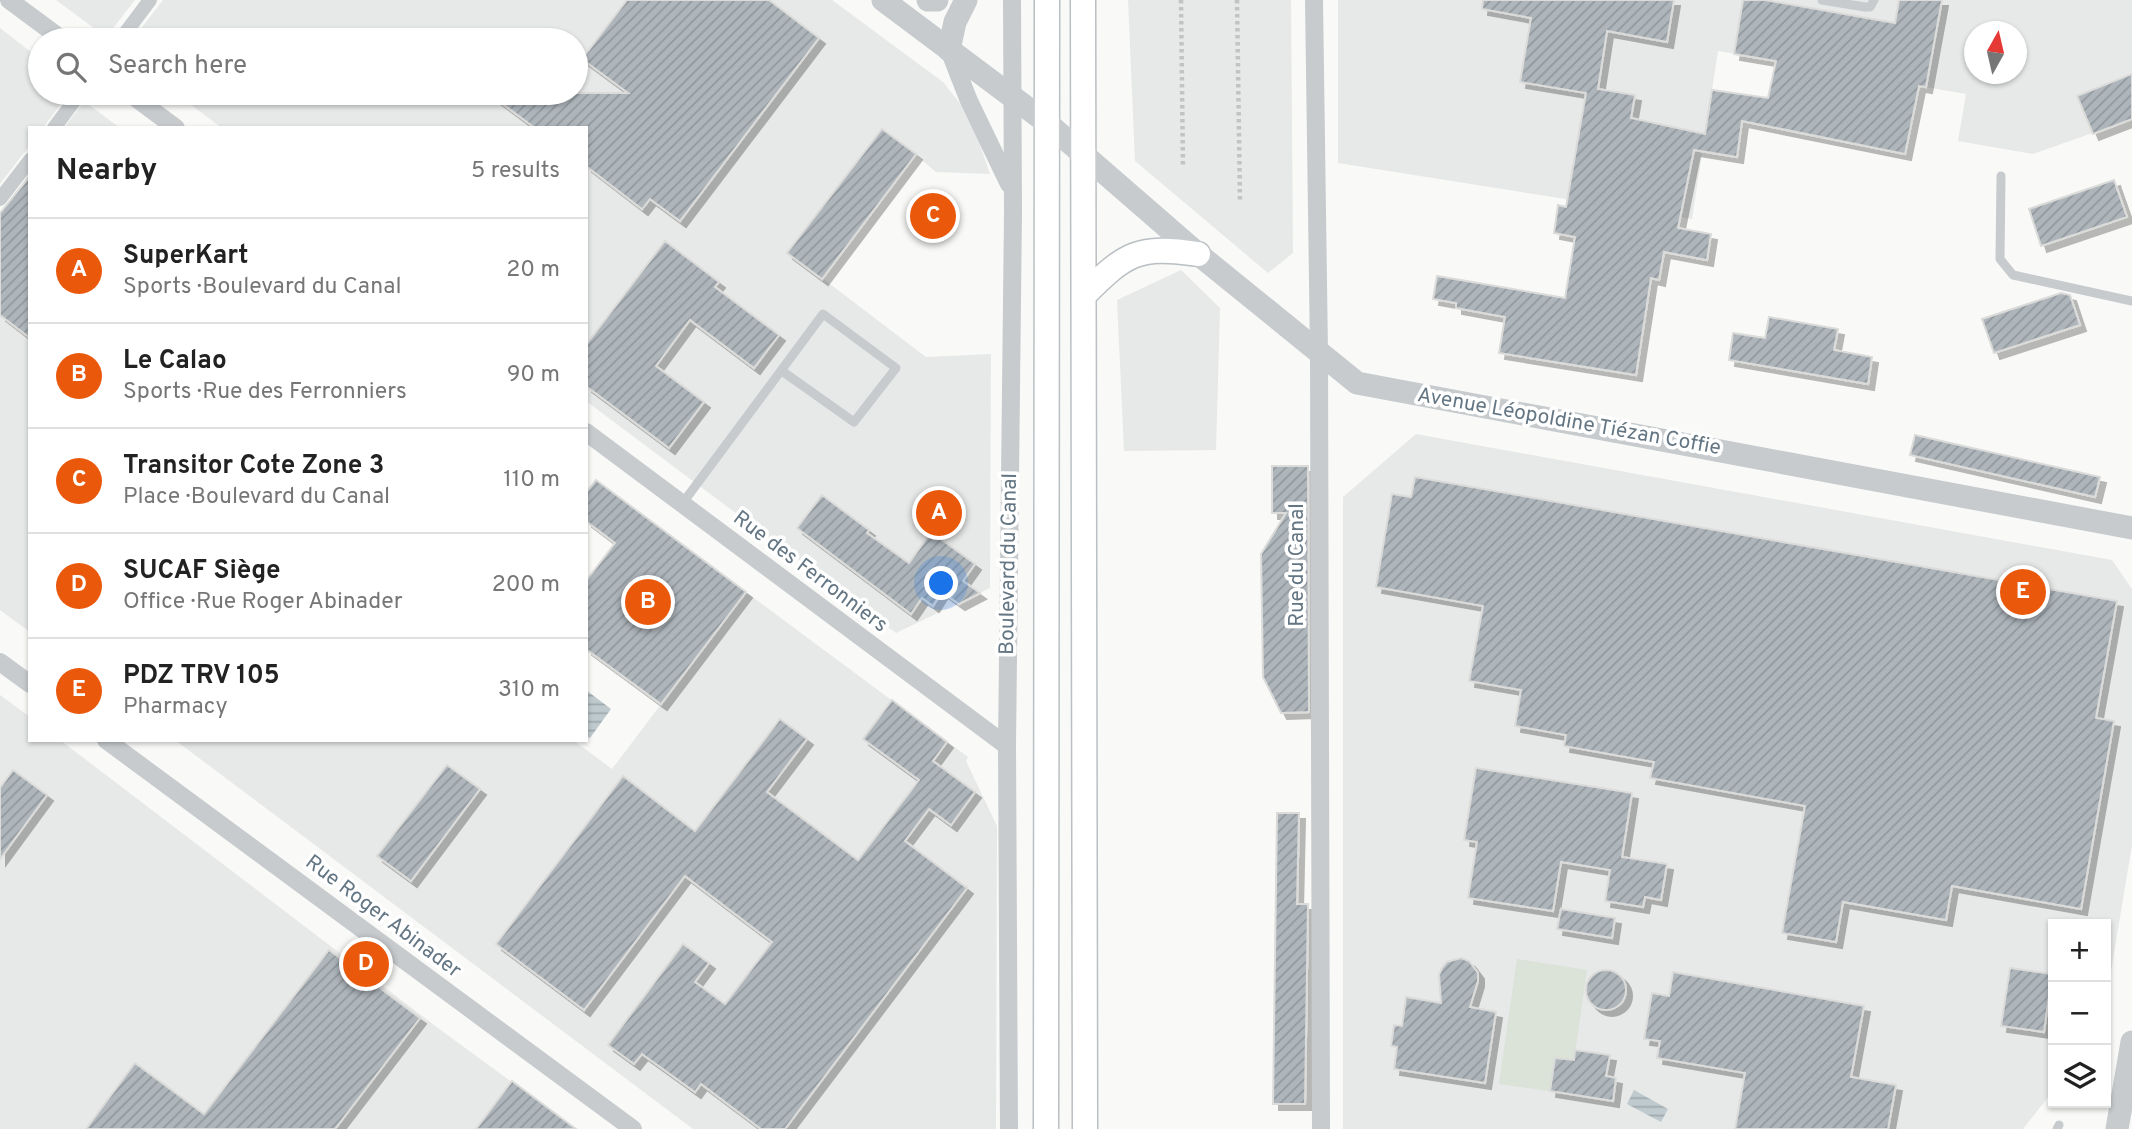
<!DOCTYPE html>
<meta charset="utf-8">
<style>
body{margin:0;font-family:Overpass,sans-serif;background:#f6f6f6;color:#222}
.controls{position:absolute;right:21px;bottom:21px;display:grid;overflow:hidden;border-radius:0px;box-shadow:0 2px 5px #0004}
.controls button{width:63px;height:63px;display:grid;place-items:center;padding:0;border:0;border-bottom:2px solid #e0e0e0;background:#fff;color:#222;font:35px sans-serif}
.compass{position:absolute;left:1964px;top:21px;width:63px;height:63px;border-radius:50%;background:#fff;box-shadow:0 2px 5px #0004;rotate:8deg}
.you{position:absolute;left:942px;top:584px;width:24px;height:24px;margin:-18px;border:5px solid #fff;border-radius:50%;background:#1a73e8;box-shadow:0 0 0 10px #1a73e833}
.badge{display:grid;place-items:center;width:46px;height:46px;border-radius:50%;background:#ea580c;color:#fff;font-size:23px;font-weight:700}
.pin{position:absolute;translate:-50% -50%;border:4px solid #fff;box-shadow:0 2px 7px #0006}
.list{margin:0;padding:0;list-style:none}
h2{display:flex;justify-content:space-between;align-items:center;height:91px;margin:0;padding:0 28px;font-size:30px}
h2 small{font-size:23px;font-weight:400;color:#767676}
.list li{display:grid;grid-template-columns:46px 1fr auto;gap:21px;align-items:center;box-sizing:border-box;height:105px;padding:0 28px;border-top:2px solid #e0e0e0}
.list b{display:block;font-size:26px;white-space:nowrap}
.list p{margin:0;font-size:23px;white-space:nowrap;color:#767676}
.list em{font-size:23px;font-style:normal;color:#767676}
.icon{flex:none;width:38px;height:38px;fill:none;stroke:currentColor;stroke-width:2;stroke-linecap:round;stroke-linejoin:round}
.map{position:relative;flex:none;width:2132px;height:1129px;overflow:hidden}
.search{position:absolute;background:#fff;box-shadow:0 2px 5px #0004;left:28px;top:28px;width:560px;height:77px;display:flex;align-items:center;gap:18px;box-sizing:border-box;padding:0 24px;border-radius:38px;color:#767676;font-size:26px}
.panel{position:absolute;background:#fff;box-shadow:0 2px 5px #0004;left:28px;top:126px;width:560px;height:616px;border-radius:0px}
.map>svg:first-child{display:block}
.built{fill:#e7e8e8;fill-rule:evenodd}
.garden{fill:#dbe2d8}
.water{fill:url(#water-rules)}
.building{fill:url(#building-hatch);stroke:#dbdbd9;stroke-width:2;filter:url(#shadow)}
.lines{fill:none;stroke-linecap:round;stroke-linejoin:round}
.secondary-casing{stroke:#b9bfc3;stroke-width:27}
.path{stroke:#c1c3c5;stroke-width:4.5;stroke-dasharray:3.5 3.5;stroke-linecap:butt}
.service{stroke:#c7cbce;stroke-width:9}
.pedestrian{stroke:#c7cbce;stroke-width:14}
.minor{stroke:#c7cbce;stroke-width:18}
.tertiary{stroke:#c7cbce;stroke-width:23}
.secondary{stroke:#fff;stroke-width:24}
.labels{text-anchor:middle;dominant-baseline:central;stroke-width:7;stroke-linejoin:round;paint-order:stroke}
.street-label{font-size:21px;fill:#647683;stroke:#fff}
</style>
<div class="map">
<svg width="2132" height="1129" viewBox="0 0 2132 1129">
<defs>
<pattern id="water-rules" width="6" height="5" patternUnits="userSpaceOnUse" patternTransform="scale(1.75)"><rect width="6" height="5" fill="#bfcace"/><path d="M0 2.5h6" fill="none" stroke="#9fa9ad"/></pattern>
<pattern id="building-hatch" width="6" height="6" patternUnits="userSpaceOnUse" patternTransform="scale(1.75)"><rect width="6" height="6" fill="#aeb6bc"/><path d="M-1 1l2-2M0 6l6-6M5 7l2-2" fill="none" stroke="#91999e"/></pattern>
<filter id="shadow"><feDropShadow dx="6" dy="6" stdDeviation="0" flood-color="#0004"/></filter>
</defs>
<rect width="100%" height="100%" fill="#f9f9f7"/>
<!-- built -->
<g class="built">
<path d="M56,0H135L106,37Z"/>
<path d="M163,0H832L943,82L959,102L980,145L990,174L936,172L916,155L822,278L926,357L991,354L990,588L896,633L586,401V128H222L175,93H576V40H132Z"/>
<path d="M1128,0H1291L1293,253L1268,273L1135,161Z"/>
<path d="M1338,0H2132V119L2033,154L1958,141L1966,94L1718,51L1692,219L1338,163ZM1974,32H2016V74H1974Z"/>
<path d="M0,28L40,59V93H69L43,128H30V145L0,184Z"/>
<path d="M85,100L92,107L120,128H64Z"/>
<path d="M30,173V632L0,610V213Z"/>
<path d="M1181,270L1220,308L1216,450L1124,451L1117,300Z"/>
<path d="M1416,434L2112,560L2132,589V845L2106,1001V924H2053V1091L2023,1129H1343V497Z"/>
<path d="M746,592L968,757L966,761L997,826L996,1129H693L175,740H573L612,769Z"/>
<path d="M0,695L30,717V740H60L442,1031L576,1129H0Z"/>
</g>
<!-- garden -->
<path class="garden" d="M1517,959L1587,970L1574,1060L1555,1058L1550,1091L1499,1084Z"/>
<!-- water -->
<g class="water">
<path d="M586,690L611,709L590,738L586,736Z"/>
<path d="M1634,1090L1668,1109L1661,1122L1627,1104Z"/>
</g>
<!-- building -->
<g class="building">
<path d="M627,0H769L819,38L680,221L650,199L642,209L586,166V128H535L488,93H628L582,59Z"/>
<path d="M1483,0H1674L1667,42L1607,31L1598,89L1635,95L1631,118L1705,134L1712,90L1768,98L1776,61L1734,54L1743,0H1765L1895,23L1899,0H1942L1926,87L1919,86L1905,154L1742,121L1737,157L1694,150L1678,228L1711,234L1707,260L1664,252L1659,280L1651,278L1636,375L1499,353L1505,317L1456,308V303L1433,299L1437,276L1565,298L1575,237L1554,233L1558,205L1566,207L1586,93L1520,82L1531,18L1482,9Z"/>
<path d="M2132,74V119L2093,134L2077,96Z"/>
<path d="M882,129L916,154L822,279L787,253Z"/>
<path d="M30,176V338L0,315V213Z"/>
<path d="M2114,180L2127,217L2041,246L2029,209Z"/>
<path d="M665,241L719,282L715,287L779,335L754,368L690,320L656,366L704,402L669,448L586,386V345Z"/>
<path d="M2061,293L2070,295L2080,325L1994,353L1982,319Z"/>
<path d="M1769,317L1838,329L1834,350L1872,357L1868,384L1729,360L1733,333L1765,338Z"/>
<path d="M1915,435L2100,477L2095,497L1910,455Z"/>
<path d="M1272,466H1308L1309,712L1281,713L1263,677L1261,554L1286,513H1272Z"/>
<path d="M1415,477L2117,601L2096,718L2114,721L2081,909L1952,886L1946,920L1843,902L1836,942L1782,933L1805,806L1650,778L1654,762L1564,746L1566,735L1515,726L1521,690L1469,681L1483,606L1376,587L1392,494L1411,497Z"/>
<path d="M596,480L746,592L661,704L586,649V581L615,543L586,521V493Z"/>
<path d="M822,495L869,530L867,533L909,563L931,532L975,564L963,581L980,593L959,604L942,592L933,606L922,598L911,614L797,528Z"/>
<path d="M892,700L947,742L933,761L975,792L951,825L929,809L905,841L967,888L785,1129H761L701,1084L695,1092L642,1054L634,1064L608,1045L683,944L709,963L695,982L725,1004L772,942L685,876L584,1010L496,944L623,776L695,831L780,719L807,739L767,792L858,860L919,780L863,739Z"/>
<path d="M447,765L480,789L411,881L377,856Z"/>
<path d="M1476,768L1632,793L1622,857L1667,864L1661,900L1645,897L1643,907L1605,901L1610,870L1561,862L1553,911L1468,898L1477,842L1464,840Z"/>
<path d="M13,770L47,795L0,859V788Z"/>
<path d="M1277,813H1299L1297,904H1308L1305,1104H1273Z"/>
<path d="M1561,909L1615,918L1612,938L1557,929Z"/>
<path d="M329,950L420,1018L335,1129H86L135,1063L204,1114Z"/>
<path d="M1461,958L1469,961L1478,973V981L1470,1007L1496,1012L1485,1083L1394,1069L1397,1047L1391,1046L1394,1025L1402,1026L1406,997L1441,1003L1439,975L1442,968L1447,962Z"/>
<path d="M2010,968L2052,974L2044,1032L2001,1026Z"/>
<circle cx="1606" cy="990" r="20"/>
<path d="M1673,972L1864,1006L1851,1077L1896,1085L1888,1129H1735L1745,1073L1657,1058L1660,1041L1644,1039L1652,993L1669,996Z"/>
<path d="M1575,1050L1610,1055L1606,1076L1616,1078L1613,1101L1550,1091L1555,1058L1574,1060Z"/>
<path d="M512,1081L576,1129H476Z"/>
</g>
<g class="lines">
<!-- secondary casing -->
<g class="secondary-casing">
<g id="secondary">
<path d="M1083,0L1085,1129"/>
<path d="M1084,295C1126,253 1138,245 1198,254"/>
<path d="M1046,1129L1047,0"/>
</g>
</g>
<!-- path -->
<g class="path">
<path d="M1181,0L1183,168"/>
<path d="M1237,0L1240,202"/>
</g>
<!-- service -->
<g class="service">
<path d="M1822,0L1865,7H1870L1874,0"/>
<path d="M2001,176L2000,259L2013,275L2132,301"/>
<path d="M682,504L823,314L896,368L854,422L782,371"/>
<path d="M2057,1129L2059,1125"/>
</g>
<!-- pedestrian -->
<g class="pedestrian">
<path d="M120,40L150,0"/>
<path d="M54,128L80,93"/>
<path d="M0,199L30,160"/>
</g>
<!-- minor -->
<g class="minor">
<path d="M9,0L63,40"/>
<path d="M1314,0L1319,352L1321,1129"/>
<path d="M949,50L969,101L1009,184"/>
<path d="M129,93L176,128"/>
<path d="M586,432L1007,746"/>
<path d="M0,662L30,684"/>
<path d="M106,740L633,1129"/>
<path d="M1009,1129L1007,746L1013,212L1012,0"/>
</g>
<!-- tertiary -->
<g class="tertiary">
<path d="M883,0L1046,122L1198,254L1357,383L2132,528"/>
<path d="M928,0H937"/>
<path d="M949,50L955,22L966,0"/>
<path d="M2117,1129L2132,1042"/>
</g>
<!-- secondary -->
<use href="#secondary" class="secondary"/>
</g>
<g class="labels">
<!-- street labels -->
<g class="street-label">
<text transform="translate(1569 422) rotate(10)">Avenue Léopoldine Tiézan Coffie</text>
<text transform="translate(1009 564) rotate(-89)">Boulevard du Canal</text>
<text transform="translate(1297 565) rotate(-90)">Rue du Canal</text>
<text transform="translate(810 572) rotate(37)">Rue des Ferronniers</text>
<text transform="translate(383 917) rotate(37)">Rue Roger Abinader</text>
</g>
</g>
</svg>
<div class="controls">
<button>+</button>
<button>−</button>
<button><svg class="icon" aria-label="layers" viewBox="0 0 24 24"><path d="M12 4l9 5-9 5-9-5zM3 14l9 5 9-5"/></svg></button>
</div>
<svg class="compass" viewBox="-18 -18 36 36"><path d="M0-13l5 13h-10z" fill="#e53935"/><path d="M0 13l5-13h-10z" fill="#767676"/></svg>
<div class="you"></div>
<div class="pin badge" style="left:939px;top:513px">A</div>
<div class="pin badge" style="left:648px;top:602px">B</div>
<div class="pin badge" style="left:933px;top:216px">C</div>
<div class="pin badge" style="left:366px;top:964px">D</div>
<div class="pin badge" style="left:2023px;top:592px">E</div>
<div class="search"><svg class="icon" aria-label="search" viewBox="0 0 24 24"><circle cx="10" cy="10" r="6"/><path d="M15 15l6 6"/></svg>Search here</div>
<section class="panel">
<h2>Nearby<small>5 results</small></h2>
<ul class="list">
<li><span class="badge">A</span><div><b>SuperKart</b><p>Sports · Boulevard du Canal</p></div><em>20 m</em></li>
<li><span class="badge">B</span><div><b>Le Calao</b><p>Sports · Rue des Ferronniers</p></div><em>90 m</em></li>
<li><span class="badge">C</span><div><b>Transitor Cote Zone 3</b><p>Place · Boulevard du Canal</p></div><em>110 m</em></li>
<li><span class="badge">D</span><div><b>SUCAF Siège</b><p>Office · Rue Roger Abinader</p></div><em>200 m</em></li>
<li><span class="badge">E</span><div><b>PDZ TRV 105</b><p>Pharmacy</p></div><em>310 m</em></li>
</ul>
</section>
</div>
